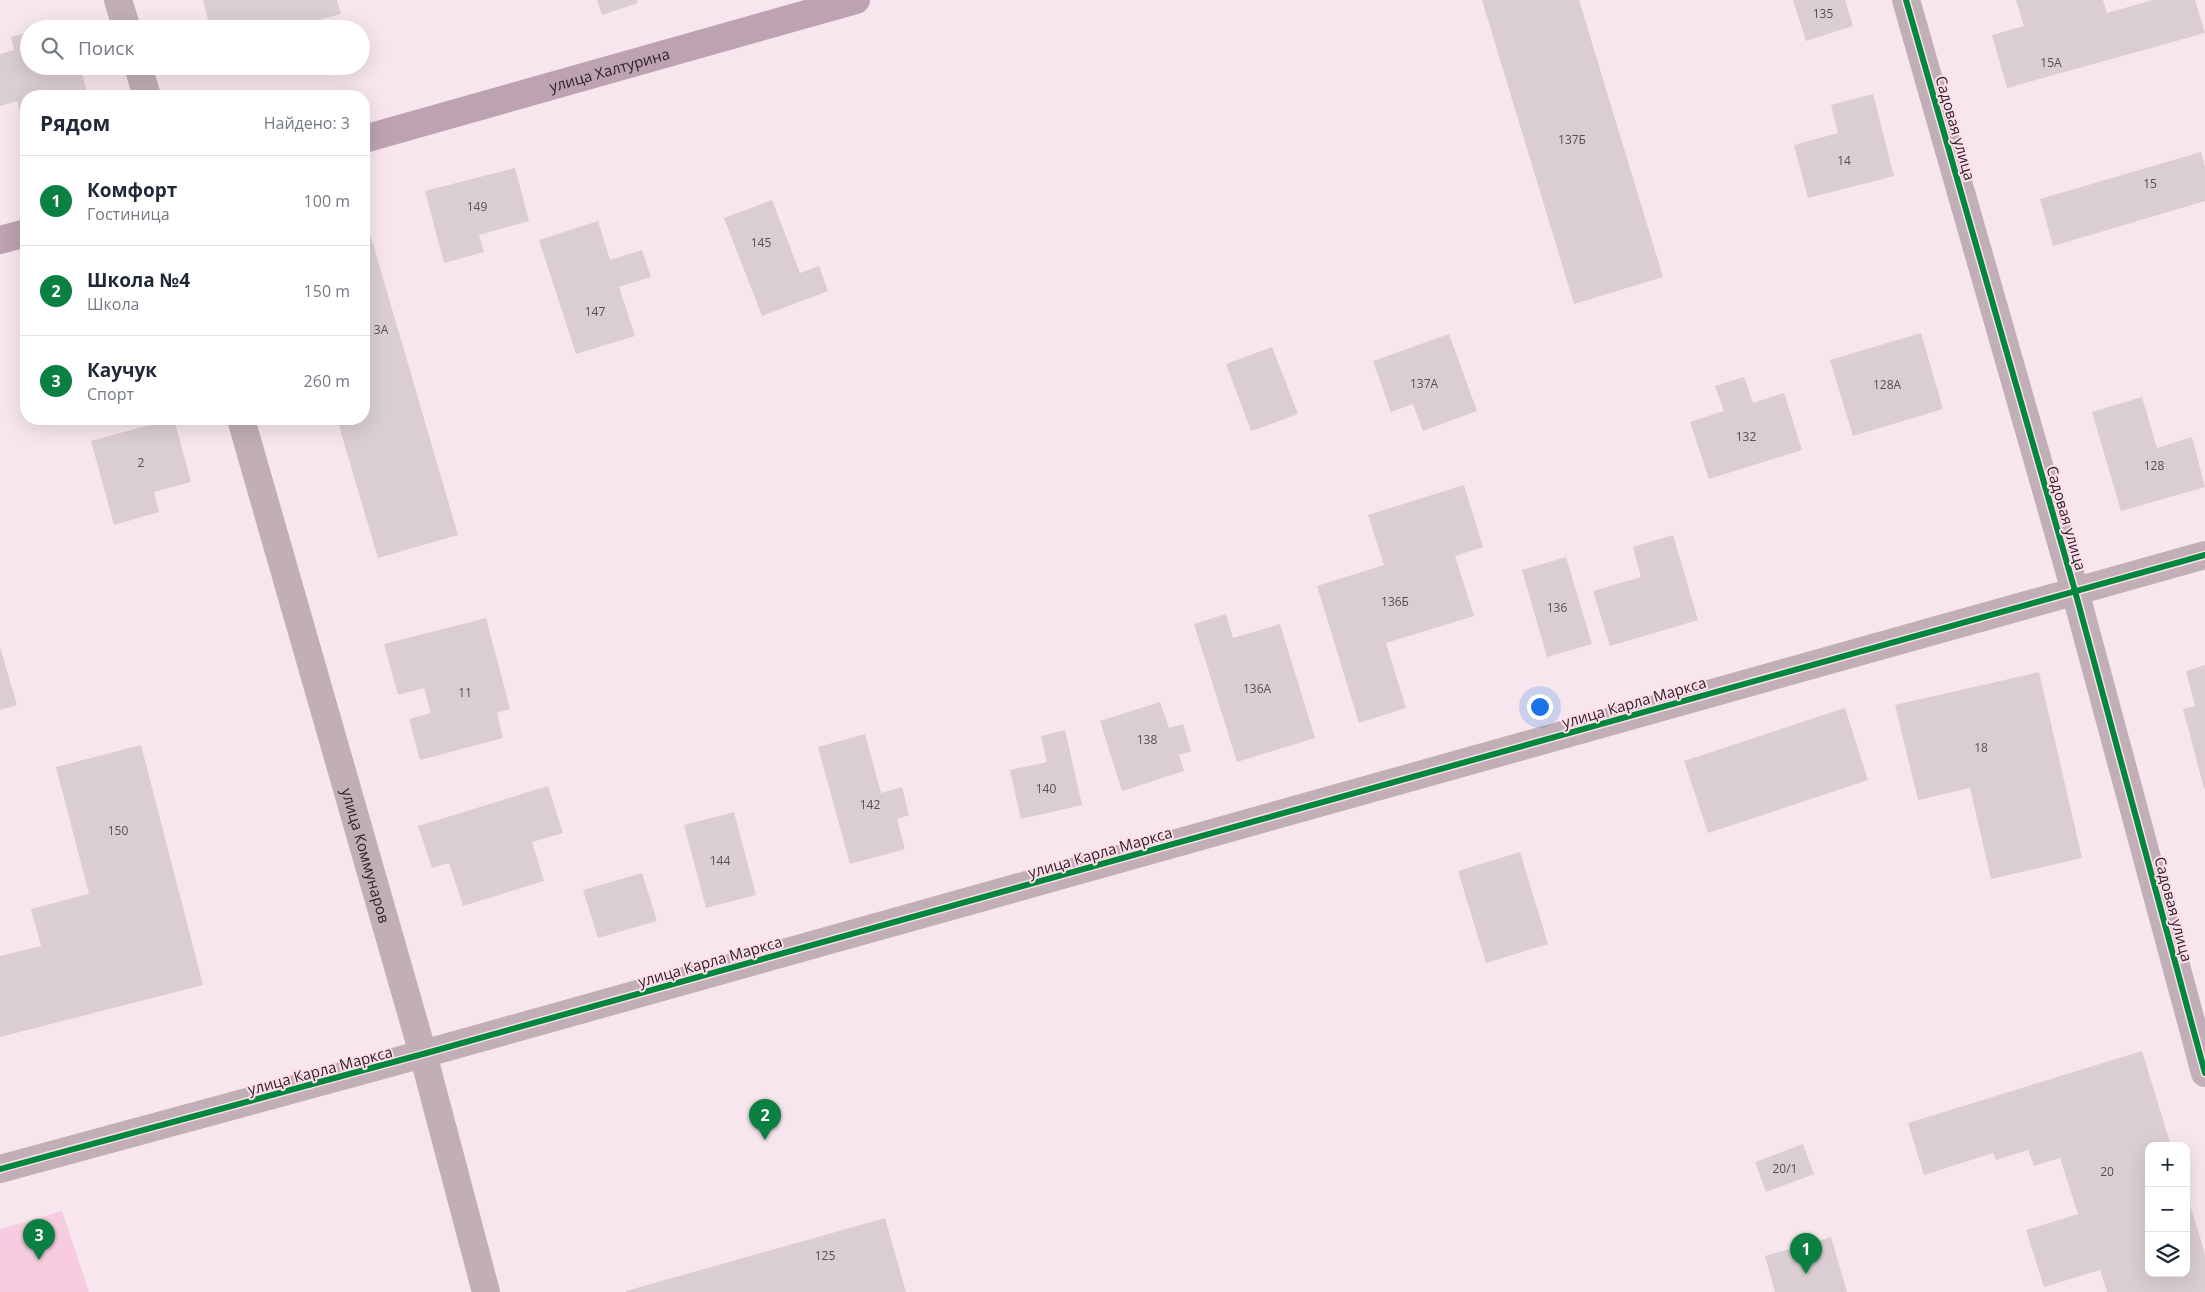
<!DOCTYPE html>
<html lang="ru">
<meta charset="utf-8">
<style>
body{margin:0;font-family:"Open Sans",sans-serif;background:#f6f6f7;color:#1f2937}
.controls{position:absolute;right:15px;bottom:15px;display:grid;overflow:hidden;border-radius:10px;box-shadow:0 5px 20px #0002}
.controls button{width:45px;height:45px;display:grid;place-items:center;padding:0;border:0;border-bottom:1px solid #e0e1e3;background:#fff;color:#1f2937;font:25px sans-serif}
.you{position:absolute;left:1539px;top:706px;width:18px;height:18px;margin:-12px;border:4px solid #fff;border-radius:50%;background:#1a73e8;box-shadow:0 0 0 8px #1a73e833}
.badge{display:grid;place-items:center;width:32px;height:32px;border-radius:50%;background:#0b8043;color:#fff;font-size:16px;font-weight:700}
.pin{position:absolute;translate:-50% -41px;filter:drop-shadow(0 1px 2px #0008)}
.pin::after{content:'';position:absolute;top:26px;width:18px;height:15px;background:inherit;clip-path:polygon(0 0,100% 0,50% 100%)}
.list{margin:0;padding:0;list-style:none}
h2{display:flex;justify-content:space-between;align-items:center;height:65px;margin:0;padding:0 20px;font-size:21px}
h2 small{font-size:16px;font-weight:400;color:#747a83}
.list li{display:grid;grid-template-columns:32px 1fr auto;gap:15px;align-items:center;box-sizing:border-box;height:90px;padding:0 20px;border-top:1px solid #e0e1e3}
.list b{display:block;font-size:19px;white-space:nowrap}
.list p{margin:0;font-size:16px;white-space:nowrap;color:#747a83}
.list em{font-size:16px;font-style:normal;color:#747a83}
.icon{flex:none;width:28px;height:28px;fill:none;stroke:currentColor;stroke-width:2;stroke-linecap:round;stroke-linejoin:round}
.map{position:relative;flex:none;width:2205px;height:1292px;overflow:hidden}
.search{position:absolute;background:#fff;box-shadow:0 5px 20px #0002;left:20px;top:20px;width:350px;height:55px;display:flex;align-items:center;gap:12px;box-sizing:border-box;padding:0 18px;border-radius:28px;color:#747a83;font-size:19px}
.panel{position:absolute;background:#fff;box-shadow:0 5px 20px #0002;left:20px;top:90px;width:350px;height:335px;border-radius:20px}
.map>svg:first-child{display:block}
.green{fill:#f7ccdf}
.building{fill:#dbced2}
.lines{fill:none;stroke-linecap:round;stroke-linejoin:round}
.minor{stroke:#c1aeb7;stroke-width:28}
.major{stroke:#bca3af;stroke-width:28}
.cycleway-casing{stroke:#ffdeec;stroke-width:9}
.cycleway{stroke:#00873e;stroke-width:6}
.labels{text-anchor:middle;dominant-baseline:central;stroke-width:4;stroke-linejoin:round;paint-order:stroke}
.number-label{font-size:12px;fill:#5a4e53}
.street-label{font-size:15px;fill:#2d2227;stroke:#ffdeec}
</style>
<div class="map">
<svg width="2205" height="1292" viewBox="0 0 2205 1292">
<rect width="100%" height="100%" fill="#f7e6ed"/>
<!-- green -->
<path class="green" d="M62,1211L89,1292H0V1229Z"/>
<!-- building -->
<g class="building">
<path d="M203,0H337L341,14L285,29H210Z"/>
<path d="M597,0H637L638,3L602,15Z"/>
<path d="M1482,0H1579L1663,277L1574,304Z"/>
<path d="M1793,0H1845L1853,26L1806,41Z"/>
<path d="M2016,0H2103L2107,13L2153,0H2195L2205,33L2007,88L1992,35L2024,26Z"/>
<path d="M69,22L70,29H45L44,28Z"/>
<path d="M29,32V66H80L88,96H26V112L20,114L17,101L0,106V54L14,50L11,37Z"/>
<path d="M1873,94L1894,176L1808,198L1794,145L1838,133L1831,105Z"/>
<path d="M2201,152L2205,167V201L2053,246L2040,199Z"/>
<path d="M515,168L529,221L479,235L484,252L444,263L425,191Z"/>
<path d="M772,200L800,273L819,266L828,291L762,316L724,218Z"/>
<path d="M598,221L610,260L642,250L651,277L619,287L635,336L576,354L539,240Z"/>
<path d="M371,237L458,535L378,558L337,419H364V239Z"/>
<path d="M1921,333L1943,409L1853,436L1830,360Z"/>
<path d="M1449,334L1477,411L1423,431L1413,404L1391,412L1373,361Z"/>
<path d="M1272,347L1298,414L1251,431L1226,364Z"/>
<path d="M1744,377L1753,403L1784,393L1802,450L1709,479L1690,422L1724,411L1715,386Z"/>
<path d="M2142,397L2157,448L2192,437L2205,487L2121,511L2092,412Z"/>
<path d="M171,419H174L191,482L154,492L159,512L114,525L91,441Z"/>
<path d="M1464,485L1483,547L1455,556L1474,616L1386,643L1406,708L1359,723L1317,586L1384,565L1368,515Z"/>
<path d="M1673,535L1698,620L1610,646L1593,591L1641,577L1633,547Z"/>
<path d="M1566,557L1592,644L1547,657L1522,570Z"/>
<path d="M1226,614L1233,638L1280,624L1315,738L1237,762L1194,624Z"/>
<path d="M486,618L510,709L497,713L503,738L420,760L409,719L431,713L424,688L398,695L384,644Z"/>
<path d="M0,647L17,705L0,710Z"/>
<path d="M2205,665V788H2204L2183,709L2195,706L2186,671Z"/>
<path d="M2039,672L2082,858L1991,879L1970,788L1918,800L1895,705Z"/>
<path d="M1160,702L1169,728L1183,724L1191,751L1179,755L1184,771L1122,791L1100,721Z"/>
<path d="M1845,708L1868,780L1708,833L1684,761Z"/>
<path d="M1065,730L1082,805L1021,819L1010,770L1047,762L1041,736Z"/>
<path d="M865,734L881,793L902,787L909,815L897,819L905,849L850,864L818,747Z"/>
<path d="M141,745L203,985L0,1037V956L41,946L31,909L89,894L56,767Z"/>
<path d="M548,786L563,833L532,842L544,881L463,906L449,863L432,868L418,826Z"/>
<path d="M734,812L756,895L706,908L684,825Z"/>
<path d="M1520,852L1548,944L1486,963L1458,871Z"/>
<path d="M642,873L657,921L598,938L583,890Z"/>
<path d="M2142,1051L2171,1146H2149V1273H2186L2187,1195L2205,1254V1292H2107L2100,1270L2044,1287L2026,1230L2078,1214L2060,1158L2034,1166L2028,1150L1996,1160L1993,1153L1924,1175L1908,1123Z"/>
<path d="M1803,1144L1814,1174L1766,1192L1755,1162Z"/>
<path d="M885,1218L906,1292H626V1291Z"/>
<path d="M1831,1237L1847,1292H1775L1765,1256Z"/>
</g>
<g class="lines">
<!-- minor -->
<g class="minor">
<path d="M118,0L127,29"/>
<path d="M1906,0L2075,591L2205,1073"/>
<path d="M138,66L147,96"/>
<path id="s1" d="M241,419L423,1054L486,1292"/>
<path d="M0,1169L423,1054L2205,555"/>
</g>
<!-- major -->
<g class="major">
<path id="s2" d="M364,139L856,0"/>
<path d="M0,240L26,233"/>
</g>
<!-- cycleway casing -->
<g class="cycleway-casing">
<g id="cycleway">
<path d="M1906,0L2075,591L2205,1073"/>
<path d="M0,1169L423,1054L2205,555"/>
</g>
</g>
<!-- cycleway -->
<use href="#cycleway" class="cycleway"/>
</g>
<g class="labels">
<!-- number labels -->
<g class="number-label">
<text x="1823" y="13">135</text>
<text x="2051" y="62">15А</text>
<text x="1572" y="139">137Б</text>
<text x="1844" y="160">14</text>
<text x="2150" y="183">15</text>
<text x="477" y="206">149</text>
<text x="761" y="242">145</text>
<text x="595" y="311">147</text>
<text x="381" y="329">3А</text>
<text x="1424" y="383">137А</text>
<text x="1887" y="384">128А</text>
<text x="1746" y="436">132</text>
<text x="141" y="462">2</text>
<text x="2154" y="465">128</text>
<text x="1395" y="601">136Б</text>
<text x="1557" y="607">136</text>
<text x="1257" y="688">136А</text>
<text x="465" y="692">11</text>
<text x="1147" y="739">138</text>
<text x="1981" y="747">18</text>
<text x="1046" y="788">140</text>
<text x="870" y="804">142</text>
<text x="118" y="830">150</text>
<text x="720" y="860">144</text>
<text x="1785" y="1168">20/1</text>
<text x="2107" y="1171">20</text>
<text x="825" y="1255">125</text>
</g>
<!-- street labels -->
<g class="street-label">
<text stroke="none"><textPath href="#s2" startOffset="255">улица Халтурина</textPath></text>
<text transform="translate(1956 128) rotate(74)">Садовая улица</text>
<text transform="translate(2067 518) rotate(74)">Садовая улица</text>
<text transform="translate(1634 702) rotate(-16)">улица Карла Маркса</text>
<text transform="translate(1100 852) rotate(-16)">улица Карла Маркса</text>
<text stroke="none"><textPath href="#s1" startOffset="454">улица Коммунаров</textPath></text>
<text transform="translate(2174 909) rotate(75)">Садовая улица</text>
<text transform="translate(710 961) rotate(-16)">улица Карла Маркса</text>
<text transform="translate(320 1070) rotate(-15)">улица Карла Маркса</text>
</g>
</g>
</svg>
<div class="controls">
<button>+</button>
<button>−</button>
<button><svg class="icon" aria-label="layers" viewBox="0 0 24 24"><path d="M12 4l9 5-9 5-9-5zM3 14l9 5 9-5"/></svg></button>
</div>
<div class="you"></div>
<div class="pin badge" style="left:1806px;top:1274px">1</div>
<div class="pin badge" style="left:765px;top:1140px">2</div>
<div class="pin badge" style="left:39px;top:1260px">3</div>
<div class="search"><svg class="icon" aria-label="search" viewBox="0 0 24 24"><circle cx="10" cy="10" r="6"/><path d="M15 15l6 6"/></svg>Поиск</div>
<section class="panel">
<h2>Рядом<small>Найдено: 3</small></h2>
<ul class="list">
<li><span class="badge">1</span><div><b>Комфорт</b><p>Гостиница</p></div><em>100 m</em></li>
<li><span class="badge">2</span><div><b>Школа №4</b><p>Школа</p></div><em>150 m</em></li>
<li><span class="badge">3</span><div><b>Каучук</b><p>Спорт</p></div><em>260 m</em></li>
</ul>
</section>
</div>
